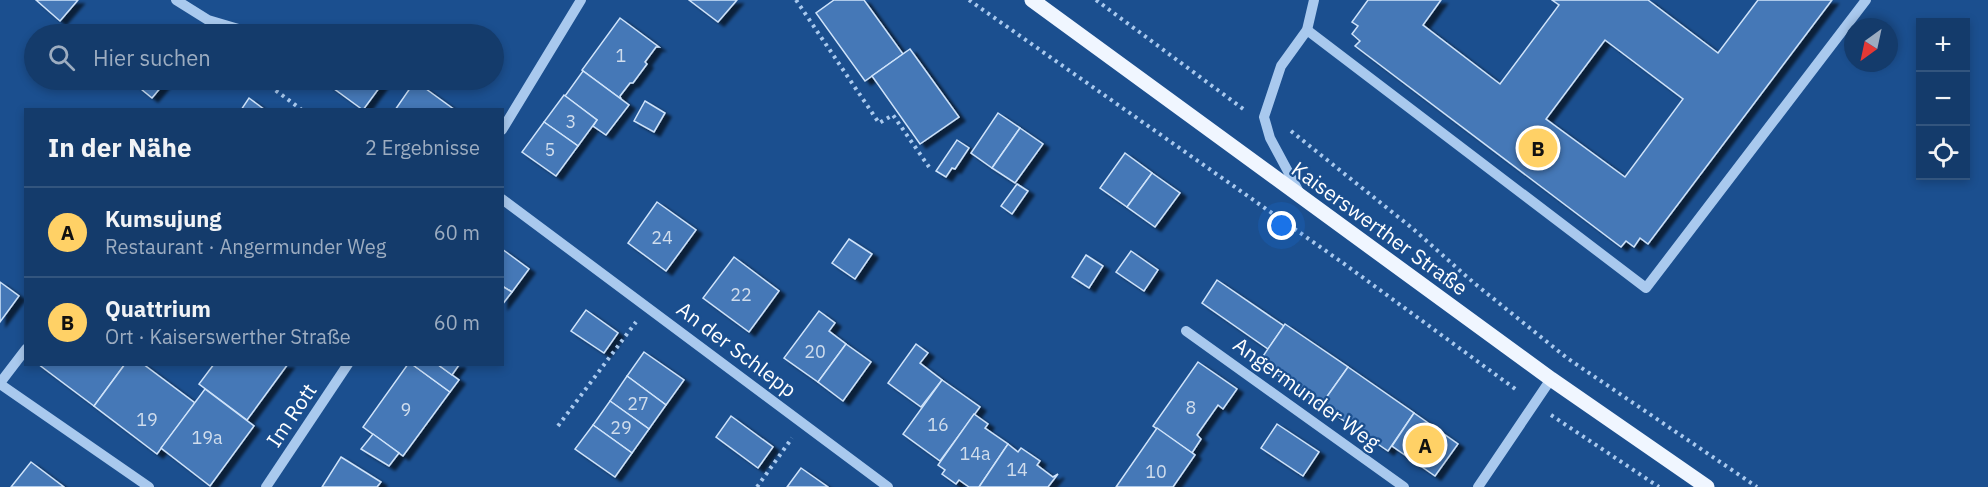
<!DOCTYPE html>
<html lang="de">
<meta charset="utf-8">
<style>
body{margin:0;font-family:"IBM Plex Sans",sans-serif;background:#1d4271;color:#f1f3f6}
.controls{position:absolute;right:18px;top:18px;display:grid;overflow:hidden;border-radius:0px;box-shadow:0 3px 9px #0003}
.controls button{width:54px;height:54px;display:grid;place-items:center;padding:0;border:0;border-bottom:2px solid #33557e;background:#143b6b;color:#f1f3f6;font:30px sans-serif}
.compass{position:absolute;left:1844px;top:18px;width:54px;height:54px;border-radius:50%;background:#143b6b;box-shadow:0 3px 9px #0003;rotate:213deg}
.you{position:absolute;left:1282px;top:226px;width:21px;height:21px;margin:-15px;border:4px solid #fff;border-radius:50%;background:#1a73e8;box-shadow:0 0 0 9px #1a73e833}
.badge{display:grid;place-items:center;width:39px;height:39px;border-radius:50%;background:#ffd166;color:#111;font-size:20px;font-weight:700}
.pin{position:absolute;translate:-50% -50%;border:3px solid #fff;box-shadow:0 2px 6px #0006}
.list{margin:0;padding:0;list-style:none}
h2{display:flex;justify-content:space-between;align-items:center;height:78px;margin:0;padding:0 24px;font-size:26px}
h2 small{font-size:20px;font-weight:400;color:#9dadc1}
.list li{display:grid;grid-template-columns:39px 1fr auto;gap:18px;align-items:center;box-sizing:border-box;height:90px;padding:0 24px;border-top:2px solid #33557e}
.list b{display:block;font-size:22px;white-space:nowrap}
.list p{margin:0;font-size:20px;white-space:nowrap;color:#9dadc1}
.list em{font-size:20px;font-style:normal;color:#9dadc1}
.icon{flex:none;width:33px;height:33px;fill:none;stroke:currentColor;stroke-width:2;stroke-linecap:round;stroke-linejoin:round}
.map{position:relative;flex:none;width:1988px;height:487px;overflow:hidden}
.search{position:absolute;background:#143b6b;box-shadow:0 3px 9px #0003;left:24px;top:24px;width:480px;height:66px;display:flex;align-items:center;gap:15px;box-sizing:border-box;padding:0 21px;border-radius:33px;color:#9dadc1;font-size:22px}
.panel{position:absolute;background:#143b6b;box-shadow:0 3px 9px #0003;left:24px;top:108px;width:480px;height:258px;border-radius:0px}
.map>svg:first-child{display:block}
.building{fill:#4478b7;stroke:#cfe3fa;stroke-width:1.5;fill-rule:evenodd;filter:url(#shadow)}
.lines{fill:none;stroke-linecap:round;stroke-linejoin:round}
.path{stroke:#a9c9ee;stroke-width:4;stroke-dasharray:3 4.5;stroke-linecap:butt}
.minor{stroke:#a9c9ee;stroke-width:10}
.major{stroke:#f0f6ff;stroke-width:15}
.labels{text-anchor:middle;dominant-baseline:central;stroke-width:4.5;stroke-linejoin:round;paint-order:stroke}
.number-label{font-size:18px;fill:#d0dded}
.street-label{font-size:21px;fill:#fff;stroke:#1b4f8f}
</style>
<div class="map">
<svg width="1988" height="487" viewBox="0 0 1988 487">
<defs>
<filter id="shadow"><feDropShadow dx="6" dy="4" stdDeviation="1.5" flood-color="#0009"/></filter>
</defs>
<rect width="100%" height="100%" fill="#1b4f8f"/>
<!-- building -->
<g class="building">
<path d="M36,0H78L60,21Z"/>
<path d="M689,0H737L718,22Z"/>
<path d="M834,0H864L903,54L865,81L816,13Z"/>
<path d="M1368,0H1441L1423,25L1500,84L1559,5L1552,0H1648L1718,53L1758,0H1832L1648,244L1640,238L1634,247L1626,241L1621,247L1355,46L1360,41L1352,34L1358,26L1352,22ZM1605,40L1683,99L1625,177L1546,119Z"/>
<path d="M620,18L659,47H656L645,62L647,64L633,83H630L620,96L621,99L582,70Z"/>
<path d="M154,26L164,34H147Z"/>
<path d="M910,49L959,117L920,144L872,76Z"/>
<path d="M583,71L629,105L606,135L593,126L597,120L565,96Z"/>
<path d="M130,80H167L152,98Z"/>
<path d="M322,80H385L363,110Z"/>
<path d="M415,81L455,110H395Z"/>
<path d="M564,95L597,120L578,146L544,122Z"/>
<path d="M249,98L265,110H241Z"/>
<path d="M645,101L665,113L654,132L634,121Z"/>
<path d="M998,113L1020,128L992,168L971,153Z"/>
<path d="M544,122L578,146L556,176L522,152Z"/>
<path d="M1020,128L1043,144L1015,183L992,168Z"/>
<path d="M957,140L969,148L955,169L952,168L946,177L936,171Z"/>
<path d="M1125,153L1152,173L1127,207L1100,188Z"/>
<path d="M1152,173L1180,193L1155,227L1127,207Z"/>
<path d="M1017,184L1028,191L1012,214L1001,206Z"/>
<path d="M657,202L696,230L666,271L628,243Z"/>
<path d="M849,239L872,254L855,279L832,263Z"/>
<path d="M502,249L529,269L512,292L502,286Z"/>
<path d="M1131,251L1158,270L1144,291L1116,272Z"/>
<path d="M1086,255L1103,266L1089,288L1072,277Z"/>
<path d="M734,257L779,291L749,332L703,298Z"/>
<path d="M1217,280L1284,326L1268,349L1202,303Z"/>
<path d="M0,282L19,296L0,322Z"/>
<path d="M502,286L512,292L502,305Z"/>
<path d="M586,310L618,333L604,353L571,331Z"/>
<path d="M819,311L835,323L829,331L846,344L818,382L784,358Z"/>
<path d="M1285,324L1348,367L1321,405L1259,362Z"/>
<path d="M846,344L871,362L843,401L818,382Z"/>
<path d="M916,344L928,353L920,363L942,380L921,407L888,383Z"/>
<path d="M644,352L684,380L666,405L627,376Z"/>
<path d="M1198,362L1237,389L1223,409L1218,405L1197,435L1201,439L1192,453L1153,426Z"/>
<path d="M38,364H125L94,406Z"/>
<path d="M125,364H143L195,403L157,454L94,406Z"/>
<path d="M214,364H288L247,420L199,384Z"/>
<path d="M408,364L413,365L450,392L403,456L363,427Z"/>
<path d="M437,364L459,380L450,392L413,365Z"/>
<path d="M437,364H459V365L452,375Z"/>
<path d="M1348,367L1414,413L1388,451L1321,405Z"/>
<path d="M627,376L666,405L649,429L610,401Z"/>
<path d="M942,380L980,407L940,461L903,434Z"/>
<path d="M205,389L254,426L210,486L161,448Z"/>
<path d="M610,401L649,429L632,453L593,425Z"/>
<path d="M1414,413L1458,444L1435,476L1392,446Z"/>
<path d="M974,414L988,424L985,428L1008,444L979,487H969L959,480L956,484L942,474L945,470L938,465Z"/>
<path d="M731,416L773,447L758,468L716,437Z"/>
<path d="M1277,424L1319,452L1303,476L1261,448Z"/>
<path d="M593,425L632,453L615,477L575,449Z"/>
<path d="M1157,428L1195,455L1173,487H1116Z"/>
<path d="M373,434L399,453L389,466L361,449Z"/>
<path d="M1008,444L1018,452L1021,448L1040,461L1037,465L1053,477L1058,474L1048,487H979Z"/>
<path d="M341,457L381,482L377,487H322Z"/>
<path d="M31,462L64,487H11Z"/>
<path d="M801,468L828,487H787Z"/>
</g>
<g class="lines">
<!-- path -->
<g class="path">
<path d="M796,0L879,123L893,115L929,167"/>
<path d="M969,0L1343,263L1518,391"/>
<path d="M1096,0L1246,111"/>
<path d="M266,80L267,84L302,110"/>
<path d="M1291,131L1412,228L1474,283L1567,358L1757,487"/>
<path d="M1551,415L1659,487"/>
<path d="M558,426L636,322"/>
<path d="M757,487L792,438"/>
</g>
<!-- minor -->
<g class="minor">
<path d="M176,0L208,20L255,34"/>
<path d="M1307,30L1646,288L1866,0"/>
<path d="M502,130L581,0"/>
<path d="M1299,192L1270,138L1264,117L1281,66L1307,30L1314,0"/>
<path d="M502,199L888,487"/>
<path d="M1186,331L1404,487"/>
<path d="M0,383L26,349"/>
<path d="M0,384L149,487"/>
<path d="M266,487L348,364"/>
<path d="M1478,487L1551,379"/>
</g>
<!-- major -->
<path class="major" d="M1032,0L1551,379L1707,487"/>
</g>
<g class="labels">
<!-- number labels -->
<g class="number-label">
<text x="621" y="55">1</text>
<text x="571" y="121">3</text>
<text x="550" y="149">5</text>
<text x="662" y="237">24</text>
<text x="741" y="294">22</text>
<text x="815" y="351">20</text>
<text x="638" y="403">27</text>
<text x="1191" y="407">8</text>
<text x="406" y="409">9</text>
<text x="147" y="419">19</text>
<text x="938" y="424">16</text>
<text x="621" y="427">29</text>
<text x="207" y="437">19a</text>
<text x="975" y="453">14a</text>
<text x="1017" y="469">14</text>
<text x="1156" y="471">10</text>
</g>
<!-- street labels -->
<g class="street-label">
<text transform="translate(1380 228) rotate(36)">Kaiserswerther Straße</text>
<text transform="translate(737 349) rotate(37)">An der Schlepp</text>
<text transform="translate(1307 393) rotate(36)">Angermunder Weg</text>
<text transform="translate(291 415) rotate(-56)">Im Rott</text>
</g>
</g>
</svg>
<div class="controls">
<button>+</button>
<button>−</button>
<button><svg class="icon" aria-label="locate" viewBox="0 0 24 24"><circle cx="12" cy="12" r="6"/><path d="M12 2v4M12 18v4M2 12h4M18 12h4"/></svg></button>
</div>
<svg class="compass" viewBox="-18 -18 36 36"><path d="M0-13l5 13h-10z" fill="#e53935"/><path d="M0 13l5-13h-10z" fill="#9dadc1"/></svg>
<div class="you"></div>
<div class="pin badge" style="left:1425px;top:445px">A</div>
<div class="pin badge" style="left:1538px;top:148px">B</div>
<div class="search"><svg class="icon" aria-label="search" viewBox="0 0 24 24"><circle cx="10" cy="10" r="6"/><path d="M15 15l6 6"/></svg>Hier suchen</div>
<section class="panel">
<h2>In der Nähe<small>2 Ergebnisse</small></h2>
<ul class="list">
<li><span class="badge">A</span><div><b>Kumsujung</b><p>Restaurant · Angermunder Weg</p></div><em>60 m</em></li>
<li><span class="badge">B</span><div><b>Quattrium</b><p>Ort · Kaiserswerther Straße</p></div><em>60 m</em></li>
</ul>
</section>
</div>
